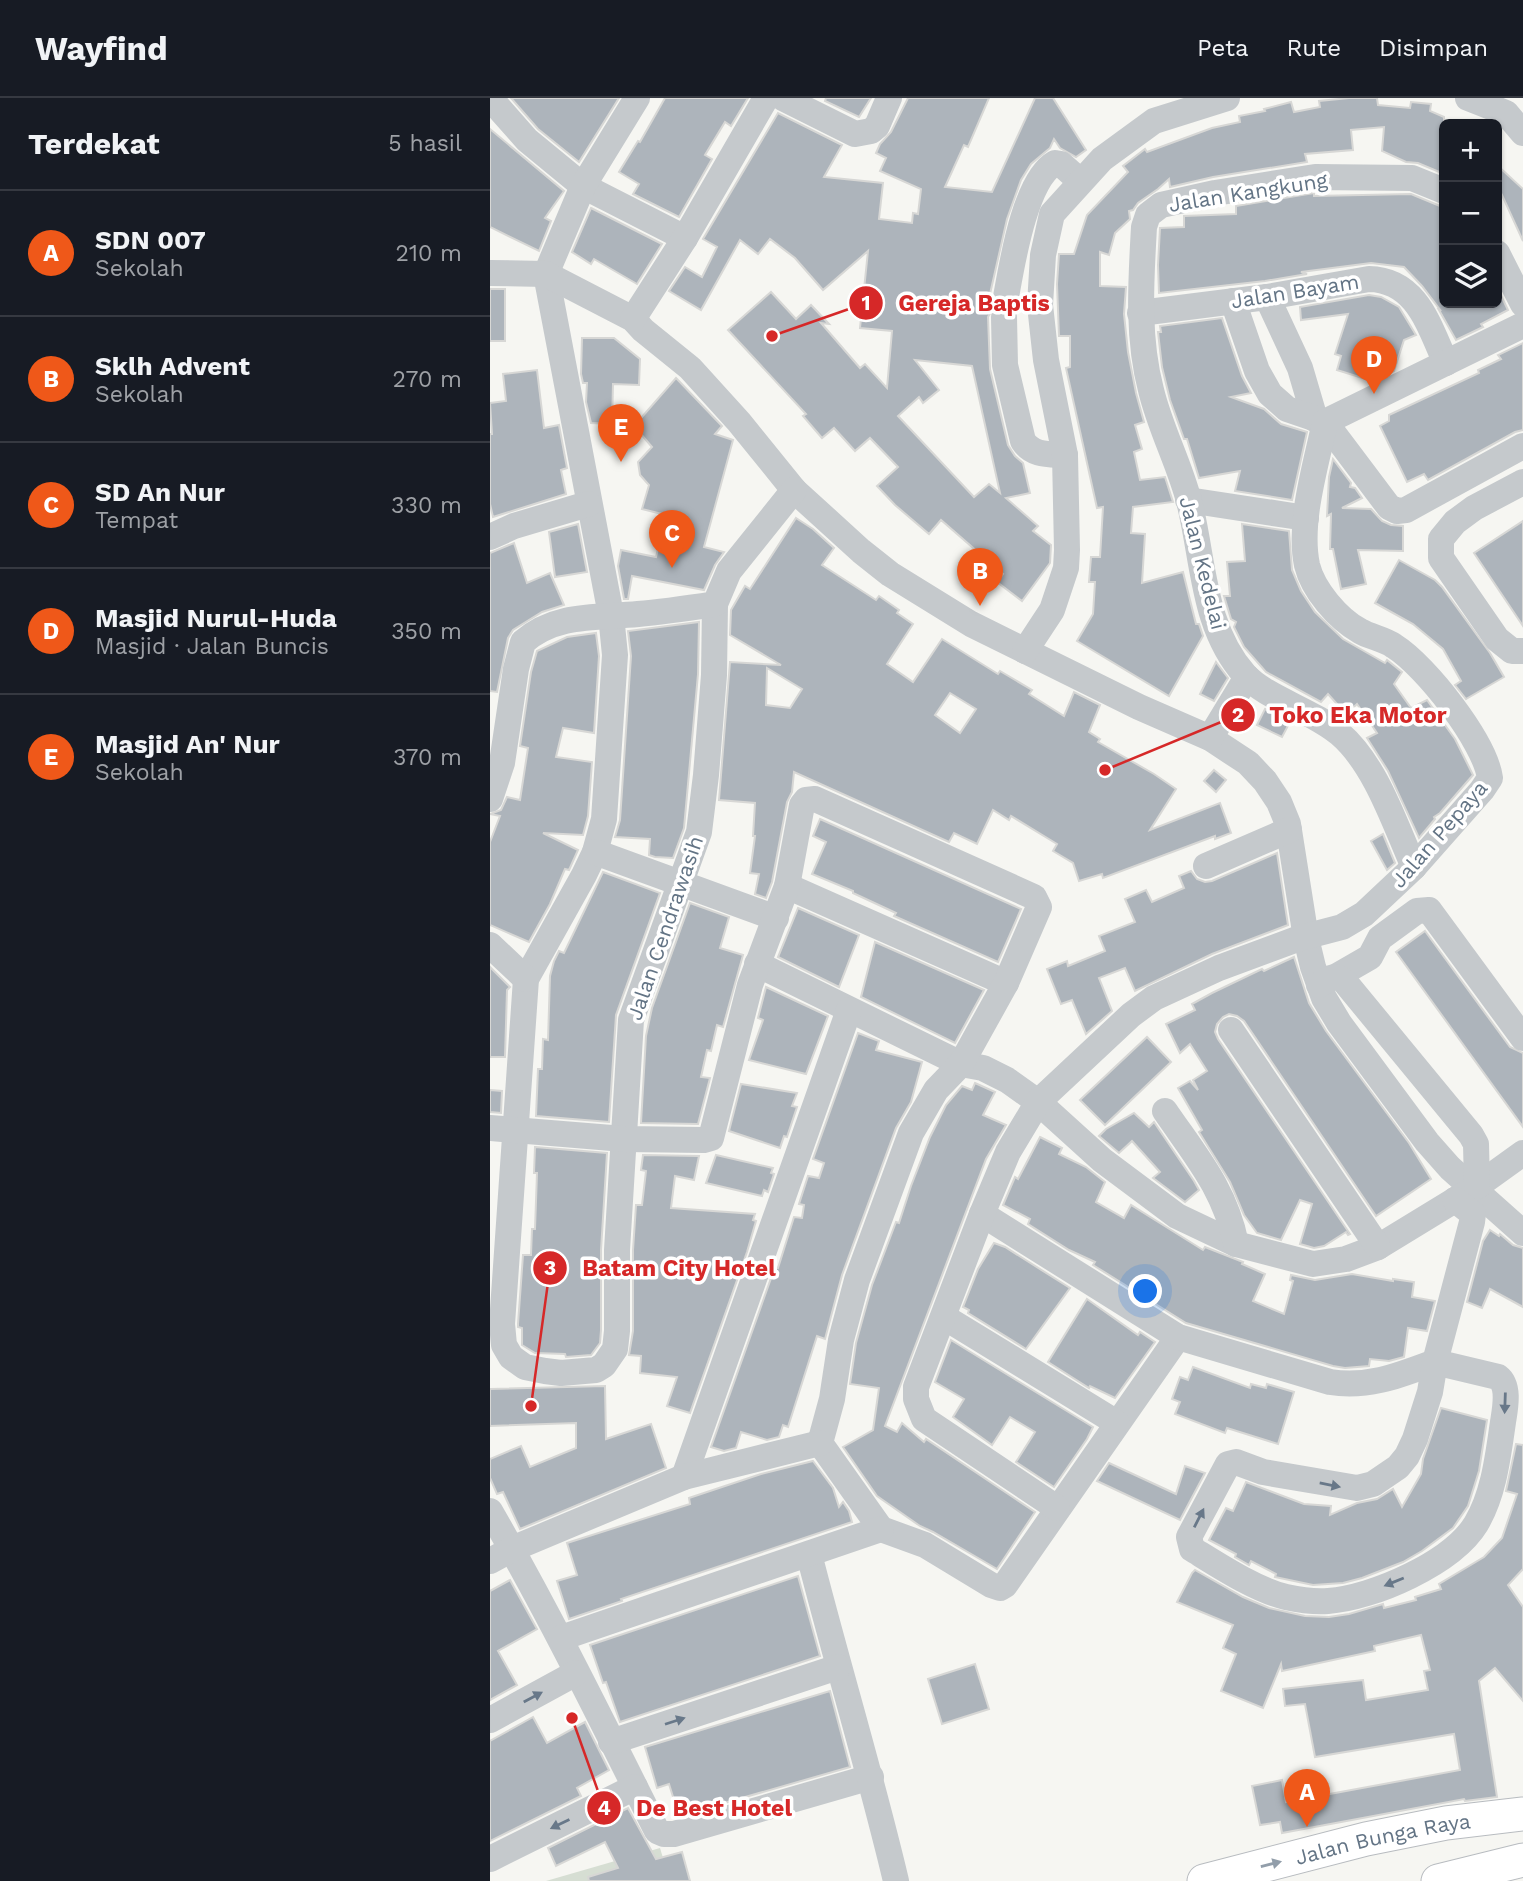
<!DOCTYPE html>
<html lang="id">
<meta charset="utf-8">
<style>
body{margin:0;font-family:"Work Sans",sans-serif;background:#20242c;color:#f1f3f6}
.controls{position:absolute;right:21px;top:21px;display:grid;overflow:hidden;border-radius:10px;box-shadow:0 2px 5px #0004}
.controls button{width:63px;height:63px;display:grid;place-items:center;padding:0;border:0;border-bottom:2px solid #363941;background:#171b24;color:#f1f3f6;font:35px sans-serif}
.you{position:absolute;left:656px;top:1194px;width:24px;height:24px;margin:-18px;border:5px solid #fff;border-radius:50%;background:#1a73e8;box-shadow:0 0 0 10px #1a73e833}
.badge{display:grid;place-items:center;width:46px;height:46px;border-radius:50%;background:#ef5819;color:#fff;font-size:23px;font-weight:700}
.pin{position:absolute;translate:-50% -58px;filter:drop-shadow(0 2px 4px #0008)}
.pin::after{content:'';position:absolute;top:37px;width:24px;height:21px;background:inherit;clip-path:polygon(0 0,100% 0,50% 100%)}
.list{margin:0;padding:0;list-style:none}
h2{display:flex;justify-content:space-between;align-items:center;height:91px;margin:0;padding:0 28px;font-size:30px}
h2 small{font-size:23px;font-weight:400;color:#9ea1a6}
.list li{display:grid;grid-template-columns:46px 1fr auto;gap:21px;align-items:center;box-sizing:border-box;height:126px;padding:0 28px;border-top:2px solid #363941}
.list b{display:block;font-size:26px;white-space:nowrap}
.list p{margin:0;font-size:23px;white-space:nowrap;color:#9ea1a6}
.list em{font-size:23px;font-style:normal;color:#9ea1a6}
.icon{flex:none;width:38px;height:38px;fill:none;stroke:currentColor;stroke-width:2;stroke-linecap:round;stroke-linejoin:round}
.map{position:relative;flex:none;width:1033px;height:1783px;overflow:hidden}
header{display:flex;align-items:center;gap:42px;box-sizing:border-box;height:98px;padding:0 35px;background:#171b24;border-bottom:2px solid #363941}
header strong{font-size:33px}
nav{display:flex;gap:38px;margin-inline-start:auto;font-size:24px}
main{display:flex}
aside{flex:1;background:#171b24}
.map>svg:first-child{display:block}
.park{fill:#d6ded3}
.building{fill:#adb4bb;stroke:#d7d7d5;stroke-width:2;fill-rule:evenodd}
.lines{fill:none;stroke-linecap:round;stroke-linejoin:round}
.major-casing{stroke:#b8bcc0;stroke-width:35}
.minor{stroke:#c5c9cc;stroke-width:26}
.major{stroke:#fff;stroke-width:33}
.oneway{fill:#687889}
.oneway2{fill:#929eaa}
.labels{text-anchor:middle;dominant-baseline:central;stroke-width:7;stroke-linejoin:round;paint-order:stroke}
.street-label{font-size:21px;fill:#637485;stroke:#fff}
.leader{fill:none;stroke:#d62828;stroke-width:2.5}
.callout-dot{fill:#d62828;stroke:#fff;stroke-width:2.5}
.mark-label{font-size:21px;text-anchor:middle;font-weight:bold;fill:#fff}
.callout-label{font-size:23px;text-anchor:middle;font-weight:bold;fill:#d62828;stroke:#fff;stroke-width:7;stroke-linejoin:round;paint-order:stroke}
</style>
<header>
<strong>Wayfind</strong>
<nav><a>Peta</a><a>Rute</a><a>Disimpan</a></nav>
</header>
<main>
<aside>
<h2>Terdekat<small>5 hasil</small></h2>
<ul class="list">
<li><span class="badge">A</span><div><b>SDN 007</b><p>Sekolah</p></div><em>210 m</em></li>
<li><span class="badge">B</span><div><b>Sklh Advent</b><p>Sekolah</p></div><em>270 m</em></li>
<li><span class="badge">C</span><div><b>SD An Nur</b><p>Tempat</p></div><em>330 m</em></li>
<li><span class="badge">D</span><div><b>Masjid Nurul-Huda</b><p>Masjid · Jalan Buncis</p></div><em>350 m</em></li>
<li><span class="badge">E</span><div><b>Masjid An' Nur</b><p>Sekolah</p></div><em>370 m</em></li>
</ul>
</aside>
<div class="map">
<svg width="1033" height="1783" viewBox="0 0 1033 1783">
<rect width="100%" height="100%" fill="#f6f6f2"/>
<!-- park -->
<path class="park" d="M170,1750L180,1783H56Z"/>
<!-- building -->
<g class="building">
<path d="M21,0H129L89,64L48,31Z"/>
<path d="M175,0H258L241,28L235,24L215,57L222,61L189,119L143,96L149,86L129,74L148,43L150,44Z"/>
<path d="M336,0H381L369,19L335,3Z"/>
<path d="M418,0H499L478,49L474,47L455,89L502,94L545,0H563L596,52L586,59L570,50L564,41L560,50L541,66L531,82L517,121L500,196L504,208L498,219L500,271L518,347L525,358L533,365L540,395L516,400L548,428L543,433L561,447L560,465L532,503L507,484L513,476L451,422L439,436L405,407L387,388L408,369L380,340L365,353L344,330L332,340L313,318L316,316L238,232L281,194L306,221L321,207L339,226L331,225L370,270L375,266L397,290L402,233L370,230L378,153L333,192L305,160L280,141L268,156L250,142L211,212L179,193L195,169L212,179L227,149L213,141L288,15L352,47L334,79L393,85L389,121L422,125L423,115L428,116L431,91L390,73L396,60L386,55L390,46L401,34ZM425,262L482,268L510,395L499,386L484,399L408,318L429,299L433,305L449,292Z"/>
<path d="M859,0H887L888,7L920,10L921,4L941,6L940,13L954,19V76L928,65L916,64L892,53L894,29L861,32L863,52L815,56L817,64L723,79L680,89L679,81L668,91L648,105L643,112L639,113L640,121L625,135L619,157L610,154V188L636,189L634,216L638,254L646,295L654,324L645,327L652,351L644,354L650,382L675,379L683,404L643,409L641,435L655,436L652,485L693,474L706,526H709L713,538L679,598L587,543L603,516L605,484H599L601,459H610L613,409L607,410L576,270L580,269V238H569L567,186L569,156H584L597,117L638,74L633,68L655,51L657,54L722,30L750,24L749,18L775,13L774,11L801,4L804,14L830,9L829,3Z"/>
<path d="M0,31L74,93L55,120L61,123L49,153L0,129Z"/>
<path d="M1007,67L1033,91V143L1012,97L1007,102Z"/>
<path d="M824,95V98L921,96L950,108L954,111V205H1007V189L1018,212L991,226L993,229L966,242L949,212L951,213L932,188L914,169L881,165L811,174L817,176L775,183L669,195L668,167L670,130L694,129V118L746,116V108Z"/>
<path d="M101,110L172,146L147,186L104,161L101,166L82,154Z"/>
<rect x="0" y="191" width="15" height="52"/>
<path d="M879,197L891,199L909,209L926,237L914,242L904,273L882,283L847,272L851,258L845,256L858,216L811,222L810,209Z"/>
<path d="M732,220L752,278L761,295L741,299L774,311L791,326L817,334L802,402L745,393L750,373L709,380L697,341H694L680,302L672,269L668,234H671L670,228Z"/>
<path d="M92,240H124L150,261L149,287L123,286L122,326L101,325L96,304L97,285H93L91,276Z"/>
<path d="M1033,245V332L1025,334L938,382L934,376L917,384L890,328L899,323V317L989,275L988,272L1011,261L1008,257Z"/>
<path d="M47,272L54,330L69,327L77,370L71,372L76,396L3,419L0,406V336H2L0,305L16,303L13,276Z"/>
<path d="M186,280L232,328L225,336L243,342L214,449L234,454L225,467L214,492L142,478L138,501H134L128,468L131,452L166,459L176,417L152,411L159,387L150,377L148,364L162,349L144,328Z"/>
<path d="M843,361L861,385L860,389L865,390L872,400L852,410L881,411L892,423L901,427L913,428V453L868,452L876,486L851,491L843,451H840L841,416L837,418L839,379Z"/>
<path d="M306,420L323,431L344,450L332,467L386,502L389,498L409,512L407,515L423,526L397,566L423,584L452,541L508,576L510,573L542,592L539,596L574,618L584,594L610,607L599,634L610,641L608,644L664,676L686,691L660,732L730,705L741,735L725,741V738L613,780L612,776L589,783L583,765L563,753L567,746L521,718L519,722L503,712L487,746L464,735L459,744L304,674L302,694L297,704L282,784L276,800L265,796L269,776L260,775L265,738H263L265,705L229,702L240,564L291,567L240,537L241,512L255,488L260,491ZM277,570L312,591L300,610L276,607ZM460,595L486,611L470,635L445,617Z"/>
<path d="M1033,423V528L984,455Z"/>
<path d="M88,426L97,474L65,479L59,434Z"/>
<path d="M752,426L799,433L802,472L811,493L825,514L853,541L895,565L897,562L912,574L904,586L921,610L937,602L965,641L983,677L950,715L944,719L945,721L929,740L898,673L877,640L887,635L867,606L856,616L838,596L831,604L776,574L754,549L744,529L746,524L741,521L734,498H740L737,464L755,463Z"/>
<path d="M24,445L37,485L60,475L74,507L52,514L23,532L18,540L7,594L0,593V455Z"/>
<path d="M909,462L945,482L952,489L1000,555L1014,579L976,601L965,587L971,583L953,551L923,526L885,505Z"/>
<path d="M209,524L208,576L194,730L183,760L165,759L159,757L160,741L125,739L130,722L141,558L138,533Z"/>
<path d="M106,535L109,558L104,635L73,630L66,659L102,664L98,718L93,737L53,735L88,752L79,772L75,771L60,806L39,844L0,827V744L10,718L0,716L11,712L17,699L30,702L38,650L30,648L41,574L47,553L77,539Z"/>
<path d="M726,564L738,580L724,603L710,596Z"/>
<path d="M775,611L800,624L792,639L767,627Z"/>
<path d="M724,672L736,682L726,694L714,683Z"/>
<path d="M330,721L531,811L508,864L404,818L406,815L363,795V793L322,776L336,744L323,738Z"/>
<path d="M893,736L905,765L897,772L881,743Z"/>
<path d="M787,755L798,827L722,856L645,893L635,870L609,880L622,913L596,936L582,902L571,906L557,871L577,863L578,868L615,853L609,838L645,824L635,801L656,792L662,804L694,790L689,778L701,773L707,781L715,784L722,783Z"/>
<path d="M113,774L170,795L126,917L119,1024L46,1018L48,971H52L53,941L58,942L60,878L64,863L69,853L74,855Z"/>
<path d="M200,805L239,819L230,850L253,857L233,929L227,927L221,953L217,952L211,979L220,980L208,1026L151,1025L156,938L162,910Z"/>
<path d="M308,810L369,837L349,889L288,859Z"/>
<path d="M935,833L1020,949L1033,955V1029L906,854Z"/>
<path d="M385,844L494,892L465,945L371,899Z"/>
<path d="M804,859L819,905L836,933L919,1045L941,1081L886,1118L754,923L747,918L739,916L733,919L727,926L725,934L728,941L860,1136L858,1137L856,1134L834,1148L824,1150L810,1146L822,1106L810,1102L791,1142L767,1135L754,1117L740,1084L709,1034L712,1032L688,990L700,983L708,992L703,982L717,973L700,946L690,955L676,926L705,912L702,906L722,895L772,871L774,873Z"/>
<path d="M0,869L20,889L17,892L15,959H0Z"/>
<path d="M276,889L338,918L316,976L259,962L273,922L268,920Z"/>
<path d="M368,935L389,943L386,952L432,964L421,1004L406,1030L352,1177L335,1241L327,1238L298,1329L293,1327L289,1339L277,1342L251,1334L246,1350L234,1353L221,1349L285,1169L288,1170L304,1119L312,1120L314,1107L309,1106L318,1078L329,1080L334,1065L323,1061Z"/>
<path d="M657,939L681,964L615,1027L590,1002Z"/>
<path d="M485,985L505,994L493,1017L516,1027L496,1061L395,1328L407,1334L412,1325L434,1344L436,1341L545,1414L507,1471L443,1434L430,1428L387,1398L353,1349L383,1332L389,1290L360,1286L366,1245L382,1187L406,1124L409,1125L421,1088L440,1039L456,1007L472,988L482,992Z"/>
<path d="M251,986L307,995L302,1008L307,1009L297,1039L294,1038L290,1050L239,1033Z"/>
<path d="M0,992L12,993L11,1015L0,1014Z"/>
<path d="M644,1015L659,1029L664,1024L704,1083L709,1092L695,1104L663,1080L670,1074L642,1043L629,1055L609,1038L616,1031Z"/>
<path d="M550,1039L572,1050L569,1056L596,1069L615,1084L606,1104L634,1120L641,1107L713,1152L715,1149L753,1164L752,1166L775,1176L763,1203L794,1216L803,1183L800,1182L801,1177L825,1182L862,1176L903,1183V1181L924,1184L922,1199L945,1203L937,1233L918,1230L914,1259L899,1263L880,1261L879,1268L855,1270L843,1268L696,1225L603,1167L605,1164L579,1152L538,1126L540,1121L513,1107L525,1079L528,1081Z"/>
<path d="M45,1049L117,1055L111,1152V1232L110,1245L101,1257L76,1259L75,1256L45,1255L32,1247V1230L28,1229V1226L33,1157H41L42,1131H45L47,1075H44Z"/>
<path d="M153,1057L209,1058L204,1082L185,1078L181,1110L265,1116L263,1122L266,1123L257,1154L200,1315L177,1308L187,1279L150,1275L151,1258L139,1257L143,1233V1152L146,1107H152L156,1073L151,1072Z"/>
<path d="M226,1057L283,1070L281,1075L284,1076L278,1094L274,1092L272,1098L216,1085Z"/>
<path d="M1000,1132L1009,1138L1010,1136L1023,1147L1033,1150V1209L1000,1191L992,1210L977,1204L993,1143Z"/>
<path d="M504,1145L515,1149L580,1190L536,1251L478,1215L479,1212L473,1209L488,1171Z"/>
<path d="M597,1201L648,1237L650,1234L665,1244L625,1300L600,1288L599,1290L558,1264Z"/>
<path d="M461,1242L603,1329L597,1341L564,1389L526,1364L545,1334L520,1319L502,1347L463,1319L474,1301L445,1284Z"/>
<path d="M703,1269L760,1290L761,1286L776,1290L777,1286L804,1294L788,1346L737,1330L735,1335L685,1316L690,1304L682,1301L690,1279L698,1282Z"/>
<path d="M115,1288L116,1341L161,1326L176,1370L30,1431L13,1394L7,1396L0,1380V1361L31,1348L40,1369L86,1350V1325L0,1328V1291Z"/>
<path d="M951,1310L997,1322L989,1373L978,1408L963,1430L932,1453L913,1464L872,1480L853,1485L823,1487L785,1479L786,1476L761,1463L759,1467L745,1459L746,1456L719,1442L736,1410L743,1413L756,1384L814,1406L841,1408L840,1417L867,1405L887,1401L903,1391L912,1409L931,1376L933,1361Z"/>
<path d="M1026,1346L1033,1347V1471L1018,1487L1033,1509V1603L1005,1570L989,1583L1007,1699L975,1703L974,1701L792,1735L790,1724L770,1727L762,1688L792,1682L796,1704L970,1672L964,1636L825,1659L815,1606L795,1608L793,1591L873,1582L876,1602L938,1592L934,1573L940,1572L931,1537L884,1548L885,1553L792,1573L791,1566L773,1610L731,1593L746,1556L733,1550L743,1527L687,1504L702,1475L705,1472L753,1499L779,1510L815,1518L839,1519L859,1516L893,1506L894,1510L926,1502L925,1499L951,1491L949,1486L994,1459L1012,1440L1027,1396L1016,1393Z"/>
<path d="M323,1363L343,1390L349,1409L353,1404L359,1413L362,1424L131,1501L132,1503L79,1521L67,1483L87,1477L77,1445L200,1406L199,1400L271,1376Z"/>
<path d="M619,1365L686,1396L695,1368L715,1375L690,1422L607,1383Z"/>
<path d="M308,1478L330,1558L130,1624L116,1584L113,1585L100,1547Z"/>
<path d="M20,1482L47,1531L8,1553L27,1587L0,1602V1493Z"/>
<path d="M485,1566L499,1611L452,1626L438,1581Z"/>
<path d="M340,1593L360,1669L189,1718L179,1686L167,1690L155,1649Z"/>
<path d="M43,1619L57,1645L95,1624L119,1672L87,1690L91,1698L0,1743V1643Z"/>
<path d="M138,1710L166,1761L192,1754L200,1783H99L98,1779L128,1770L115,1744L66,1768L58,1750Z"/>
</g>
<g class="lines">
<!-- major casing -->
<g class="major-casing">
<g id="major">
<path id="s1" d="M714,1783L876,1741L956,1725L1033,1716"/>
<path d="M948,1783L1033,1762"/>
</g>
</g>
<!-- minor -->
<g class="minor">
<path d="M0,0L37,42L93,88L195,140"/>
<path d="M147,0L93,88L56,176L121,517L125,557L114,721L105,754L94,777L36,881L12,1226L14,1247L21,1259L35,1269L55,1273L71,1275L106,1272L114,1267L125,1251L127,1233V1152L141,922L209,734L216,677L224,577L225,506"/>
<path d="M293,0L365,36L381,33L387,28L399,0"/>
<path d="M978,0L1016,15L1033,35"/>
<path d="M1007,155L1033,206"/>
<path d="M0,175L56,176L143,221L153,232L200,270L249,324L304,392L371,453L400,476L481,526L649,609L720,640L758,665L775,683L789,704L798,726L816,840L823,869L834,900L849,925L937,1044L960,1070L1033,1135"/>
<path d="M516,199C522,166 535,82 565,65L571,66L590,83"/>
<path d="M777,199L810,270L825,321"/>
<path d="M743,203L767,273L780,296L797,311L835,324L899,409L907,413L916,412L1033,348"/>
<path d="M650,215L777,199L879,181C927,182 939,228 956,265"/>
<path d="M514,219L515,267L533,343C543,358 559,356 575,357"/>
<path d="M143,221L195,140L276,0"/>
<path d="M1033,384L984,410L965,424L951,441V460L1007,541L1022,553H1033"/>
<path d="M698,402L816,420"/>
<path d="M0,439L24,428L98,406"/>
<path d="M535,553L562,512L576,470L577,452L575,357L556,262L550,207L553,157L562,116L612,61L664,23L737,0"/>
<path d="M720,640L757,579"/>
<path d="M0,701L12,665L26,571L33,544C66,515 107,520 148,516C173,514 199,510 225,506L239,473L304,392"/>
<path d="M105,754L286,820"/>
<path d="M716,768L799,732"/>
<path d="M924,769C905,727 886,667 850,636C824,613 776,600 755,577C712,529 714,462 699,403C689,365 670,330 661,292C647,239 651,183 654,129L658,117L671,107L725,95L825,79L922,80L954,93"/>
<path d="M297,788L516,885"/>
<path d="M0,847L36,881"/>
<path d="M267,866L471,966L493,970L517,982L548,1004L612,1062L687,1118L746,1146L823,1166L856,1161L888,1149L983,1091L1033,1055"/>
<path d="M847,878L880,859L890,840L927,813L939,812L1033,940"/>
<path d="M829,887C839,880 845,875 855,884L981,1037L986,1046L987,1088"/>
<path d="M741,932L888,1149"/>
<path d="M675,1013C705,1057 735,1091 746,1146"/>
<path d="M0,1030L134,1041L214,1042L221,1040L260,887L297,788L312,707L316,702L325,701L544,799L549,809L516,885L471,966L446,992L421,1035L367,1182L351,1242L342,1301L330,1345L391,1431L435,1447L501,1487L510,1490L515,1487L688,1239"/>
<path d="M492,1116L688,1239L840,1284C879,1290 910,1277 945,1264"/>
<path d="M454,1219L627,1325"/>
<path d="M945,1264L1008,1279C1020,1288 1015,1311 1013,1324C1008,1358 1004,1396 986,1426C962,1465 883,1500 838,1503C824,1504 810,1502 796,1499C766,1492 728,1467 702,1451L699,1439L738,1366L746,1364L773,1374L867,1390L883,1386L908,1369L917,1358L925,1341L940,1294L945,1264L982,1124L983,1116L965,1102"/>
<path d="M194,1379L359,912"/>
<path d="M567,1410L434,1321L426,1301V1289L492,1116L518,1054L548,1004L641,917L664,900L729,870L810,840L852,829L874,816L924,769L992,692L1000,680C995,644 936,568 904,548C894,541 880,539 870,533C848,521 823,492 817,467C808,424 826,367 835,324L1033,227"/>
<path d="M0,1413C60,1517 113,1625 167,1733L174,1736H184L381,1679"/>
<path d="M319,1456C347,1566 380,1673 406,1783"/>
<path d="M0,1463L22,1451L194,1379L330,1345"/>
<path d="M71,1540L391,1431"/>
<path d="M0,1622L86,1575"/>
<path d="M121,1644L348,1569"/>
<path d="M0,1761L145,1689"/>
</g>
<!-- major -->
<use href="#major" class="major"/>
</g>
<!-- one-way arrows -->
<defs><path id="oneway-solid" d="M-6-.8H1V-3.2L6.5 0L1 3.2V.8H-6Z" transform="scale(1.75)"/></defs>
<g class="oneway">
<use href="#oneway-solid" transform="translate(1015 1305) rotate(92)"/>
<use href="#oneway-solid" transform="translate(840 1387) rotate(11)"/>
<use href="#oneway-solid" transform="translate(709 1420) rotate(-63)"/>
<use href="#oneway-solid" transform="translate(904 1484) rotate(158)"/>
<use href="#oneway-solid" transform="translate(43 1599) rotate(-28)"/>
<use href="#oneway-solid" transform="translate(185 1623) rotate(-18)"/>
<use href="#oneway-solid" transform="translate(70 1726) rotate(154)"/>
</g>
<use class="oneway2" href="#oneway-solid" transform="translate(781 1766) rotate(-14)"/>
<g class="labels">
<!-- street labels -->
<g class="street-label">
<text transform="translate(758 94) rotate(-9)">Jalan Kangkung</text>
<text transform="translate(805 193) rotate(-9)">Jalan Bayam</text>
<text transform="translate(713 465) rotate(76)">Jalan Kedelai</text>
<text transform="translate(949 736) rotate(-49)">Jalan Pepaya</text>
<text transform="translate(175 830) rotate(-71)">Jalan Cendrawasih</text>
<text stroke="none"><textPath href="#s1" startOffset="184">Jalan Bunga Raya</textPath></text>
</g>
</g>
<!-- callouts -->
<path class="leader" d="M282 238L376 205M615 672L748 617M41 1308L60 1170M82 1620L114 1710"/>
<g class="callout-dot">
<circle cx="282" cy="238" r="7"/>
<circle cx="615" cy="672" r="7"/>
<circle cx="41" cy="1308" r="7"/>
<circle cx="82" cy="1620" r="7"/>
<circle cx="376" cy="205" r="18"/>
<circle cx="748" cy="617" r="18"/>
<circle cx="60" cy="1170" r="18"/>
<circle cx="114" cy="1710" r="18"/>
</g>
<g class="mark-label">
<text x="376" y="212">1</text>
<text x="748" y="624">2</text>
<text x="60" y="1177">3</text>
<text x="114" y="1717">4</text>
</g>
<g class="callout-label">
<text x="484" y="213">Gereja Baptis</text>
<text x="868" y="625">Toko Eka Motor</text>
<text x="189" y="1178">Batam City Hotel</text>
<text x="224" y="1718">De Best Hotel</text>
</g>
</svg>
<div class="controls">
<button>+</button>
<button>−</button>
<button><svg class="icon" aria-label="layers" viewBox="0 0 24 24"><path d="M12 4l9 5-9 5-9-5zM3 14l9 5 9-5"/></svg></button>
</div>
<div class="you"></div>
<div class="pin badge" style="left:817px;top:1729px">A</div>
<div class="pin badge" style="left:490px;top:508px">B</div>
<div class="pin badge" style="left:182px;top:470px">C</div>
<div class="pin badge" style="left:884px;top:296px">D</div>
<div class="pin badge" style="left:131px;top:364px">E</div>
</div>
</main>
